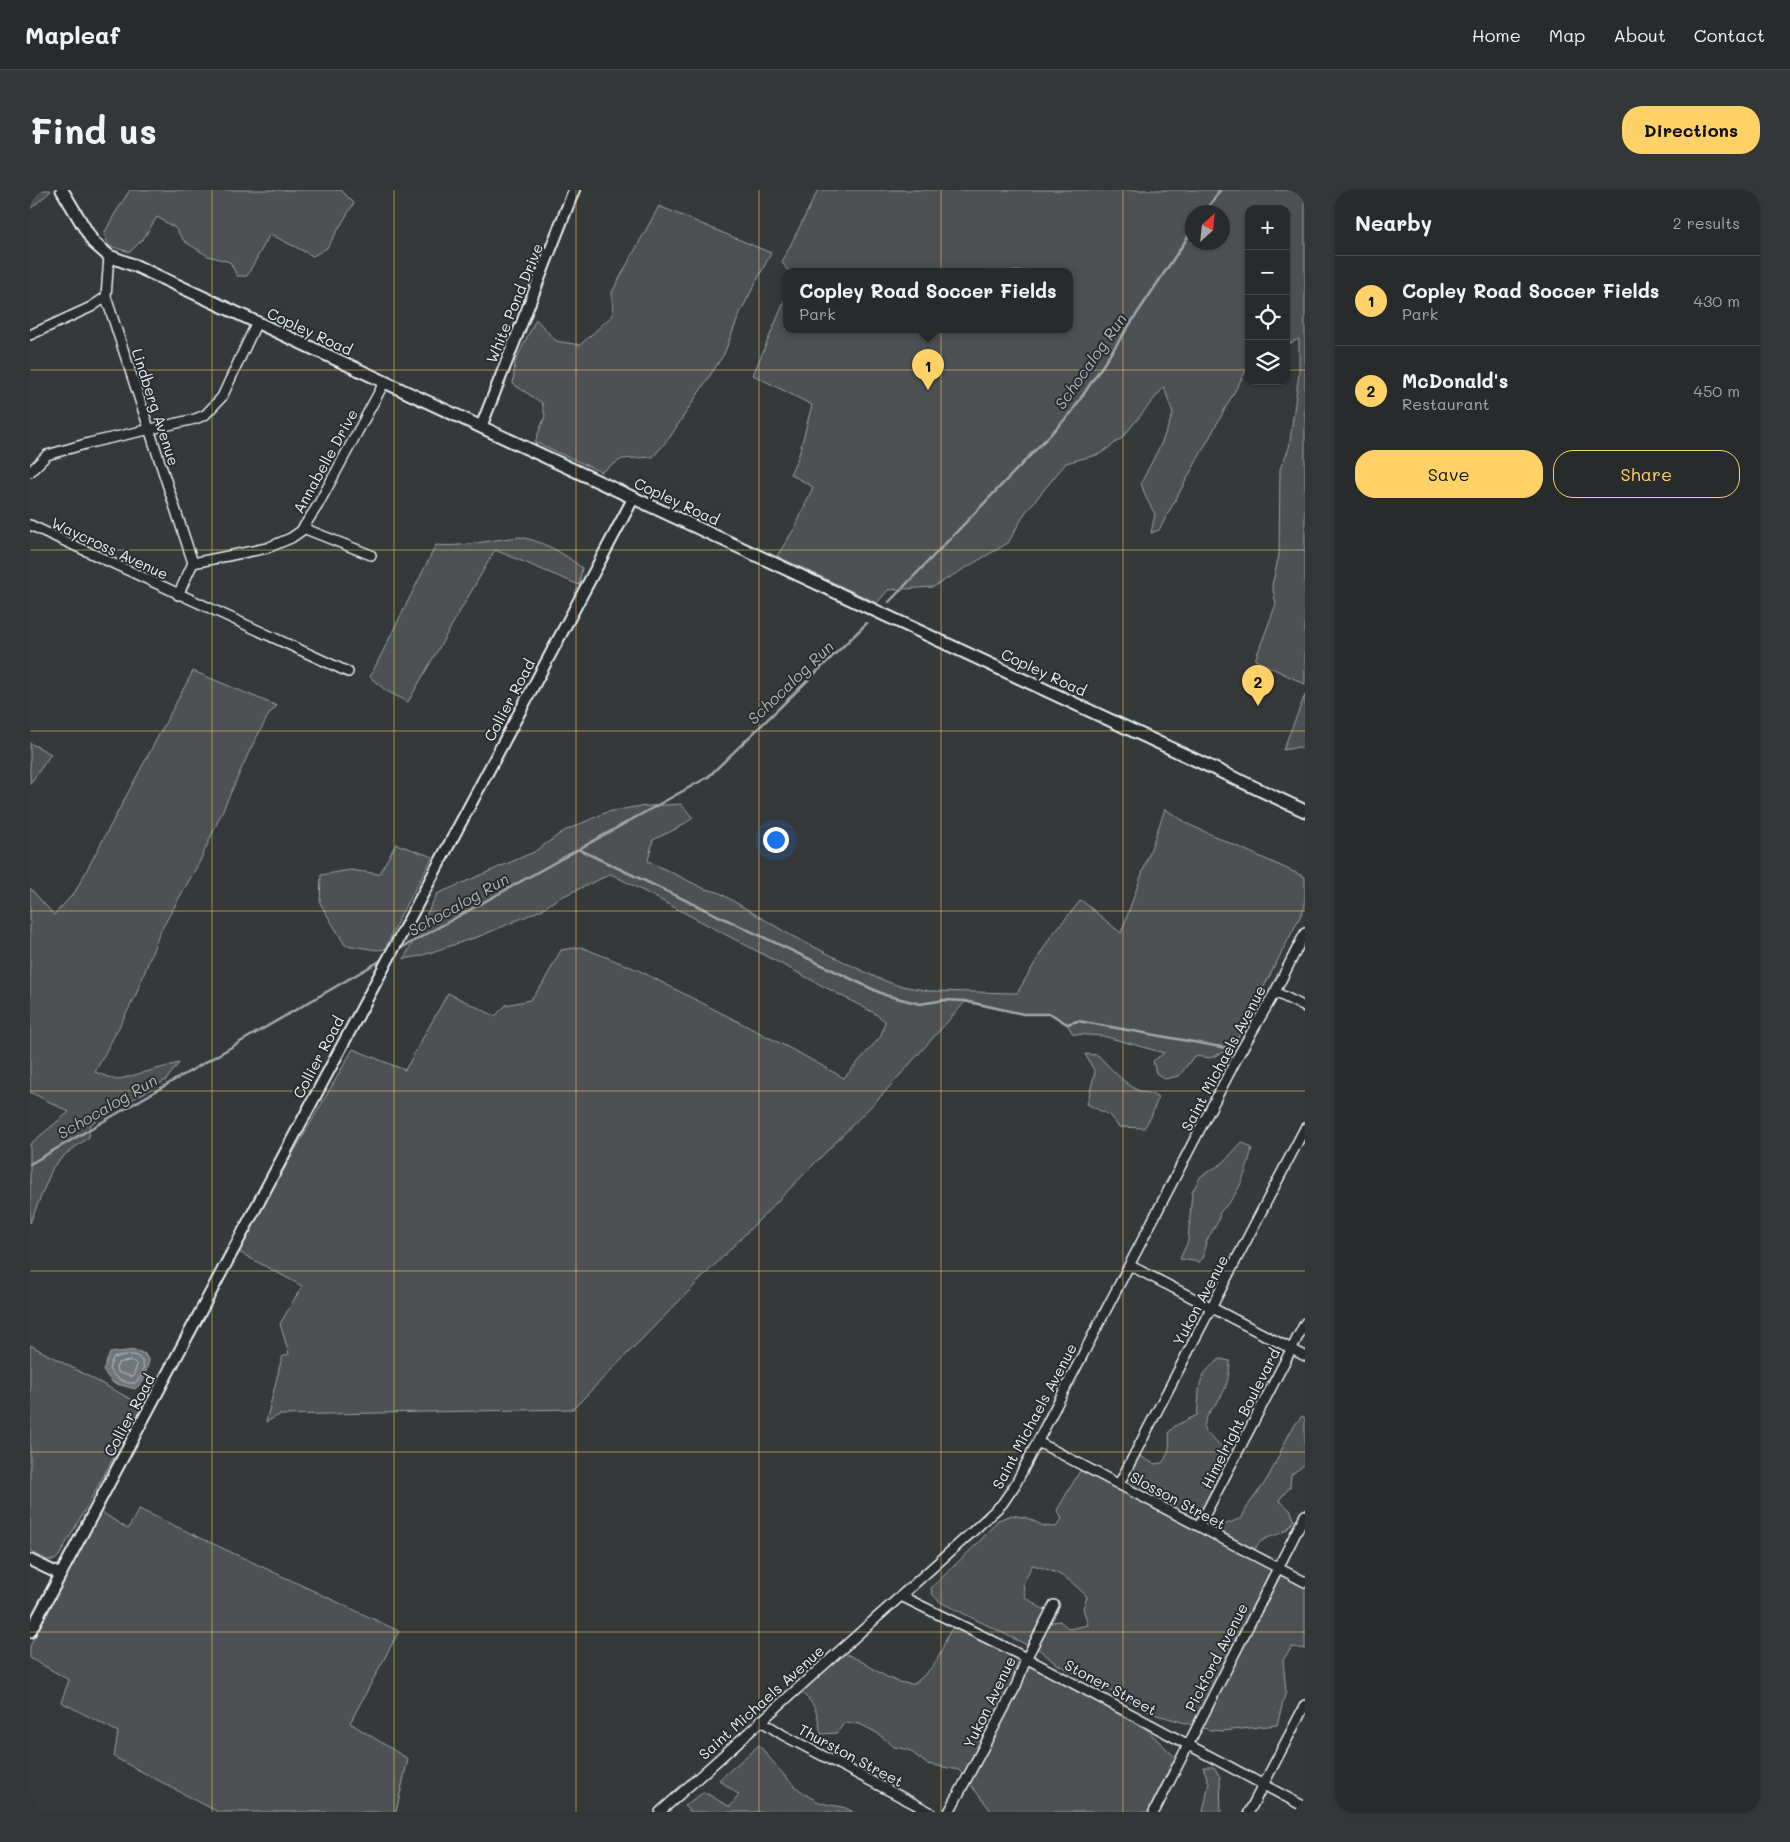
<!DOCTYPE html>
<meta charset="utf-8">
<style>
body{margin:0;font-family:Mali,sans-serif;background:#343738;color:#f1f3f6}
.controls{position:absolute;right:15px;top:15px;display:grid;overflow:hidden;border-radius:10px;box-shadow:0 1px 4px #0004}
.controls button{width:45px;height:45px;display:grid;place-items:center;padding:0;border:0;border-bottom:1px solid #444748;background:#282b2c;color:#f1f3f6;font:25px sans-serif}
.compass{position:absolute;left:1155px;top:15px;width:45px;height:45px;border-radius:50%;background:#282b2c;box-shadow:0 1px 4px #0004;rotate:27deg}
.you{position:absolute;left:745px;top:649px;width:18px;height:18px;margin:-12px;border:4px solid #fff;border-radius:50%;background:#1a73e8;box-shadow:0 0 0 8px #1a73e833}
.badge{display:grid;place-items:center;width:32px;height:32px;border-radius:50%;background:#ffd166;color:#111;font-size:16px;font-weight:700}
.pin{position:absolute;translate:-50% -41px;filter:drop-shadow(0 1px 2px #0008)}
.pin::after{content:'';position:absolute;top:26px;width:18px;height:15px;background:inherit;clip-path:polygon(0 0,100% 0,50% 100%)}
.popup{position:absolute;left:753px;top:78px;width:290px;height:65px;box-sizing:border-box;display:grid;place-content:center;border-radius:10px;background:#282b2c;filter:drop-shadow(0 1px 4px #0005);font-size:16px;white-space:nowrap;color:#a5a7a9}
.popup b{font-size:19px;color:#f1f3f6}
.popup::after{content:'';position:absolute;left:50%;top:100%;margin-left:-10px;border:10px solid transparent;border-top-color:#282b2c}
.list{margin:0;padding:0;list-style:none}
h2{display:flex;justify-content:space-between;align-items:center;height:65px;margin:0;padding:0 20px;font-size:21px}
h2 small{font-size:16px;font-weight:400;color:#a5a7a9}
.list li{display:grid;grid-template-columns:32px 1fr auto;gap:15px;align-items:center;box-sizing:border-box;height:90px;padding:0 20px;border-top:1px solid #444748}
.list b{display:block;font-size:19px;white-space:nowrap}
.list p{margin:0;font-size:16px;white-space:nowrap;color:#a5a7a9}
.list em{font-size:16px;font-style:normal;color:#a5a7a9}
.actions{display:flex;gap:10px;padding:15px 20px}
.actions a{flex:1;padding:11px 0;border:1px solid #ffd166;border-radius:20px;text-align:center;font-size:18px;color:#ffd166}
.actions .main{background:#ffd166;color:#111}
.icon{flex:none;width:28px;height:28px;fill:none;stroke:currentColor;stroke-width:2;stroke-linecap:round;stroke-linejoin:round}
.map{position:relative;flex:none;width:1275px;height:1622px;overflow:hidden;border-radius:20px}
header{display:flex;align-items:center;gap:30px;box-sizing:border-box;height:70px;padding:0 25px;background:#282b2c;border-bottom:1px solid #444748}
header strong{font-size:24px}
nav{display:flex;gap:28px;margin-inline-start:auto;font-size:18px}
.intro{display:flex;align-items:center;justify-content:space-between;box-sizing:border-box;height:120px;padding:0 30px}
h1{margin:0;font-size:35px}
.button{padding:12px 22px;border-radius:20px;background:#ffd166;color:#111;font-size:18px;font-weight:700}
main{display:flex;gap:30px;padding:0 30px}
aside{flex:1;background:#282b2c;border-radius:20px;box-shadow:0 1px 4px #0004}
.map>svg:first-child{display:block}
.green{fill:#4d5152;stroke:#9aa1a5;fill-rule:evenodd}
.water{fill:#707579;stroke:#a0a7ac}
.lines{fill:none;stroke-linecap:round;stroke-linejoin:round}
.shore{stroke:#b8bfc5;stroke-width:1}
.stream{stroke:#a0a7ac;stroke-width:2.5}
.minor-casing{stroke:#e8f1f8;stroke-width:12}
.tertiary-casing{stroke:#e8f1f8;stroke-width:14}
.secondary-casing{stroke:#e8f1f8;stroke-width:15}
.minor{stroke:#2a2d2e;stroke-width:9}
.tertiary{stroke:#2a2d2e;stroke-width:10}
.secondary{stroke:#2a2d2e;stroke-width:11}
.grid{fill:none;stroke:#ffd166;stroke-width:1;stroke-opacity:0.55}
.labels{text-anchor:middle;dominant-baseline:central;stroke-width:4;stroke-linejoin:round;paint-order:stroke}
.street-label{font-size:15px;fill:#e8f1f8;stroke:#2a2d2e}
.water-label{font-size:16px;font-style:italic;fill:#acb3b8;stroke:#2a2d2e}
</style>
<header>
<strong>Mapleaf</strong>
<nav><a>Home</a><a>Map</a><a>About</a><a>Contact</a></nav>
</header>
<div class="intro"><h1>Find us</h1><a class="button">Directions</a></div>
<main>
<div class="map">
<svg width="1275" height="1622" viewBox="0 0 1275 1622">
<rect width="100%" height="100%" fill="#35393a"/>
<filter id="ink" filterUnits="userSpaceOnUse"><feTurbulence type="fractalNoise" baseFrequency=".02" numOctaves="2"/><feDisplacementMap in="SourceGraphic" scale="10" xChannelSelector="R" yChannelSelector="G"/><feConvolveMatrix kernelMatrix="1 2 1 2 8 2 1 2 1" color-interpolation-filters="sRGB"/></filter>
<g filter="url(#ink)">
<!-- green -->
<g class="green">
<path d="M0,0H20L21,1L0,19Z"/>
<path d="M100,0H311L324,13L297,58L283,66L240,44L217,86H207L200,72L178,66L154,51L145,38L127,27L113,49L100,62L79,56L74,44L84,25Z"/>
<path d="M788,0H1275V494L1225,470L1246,414L1242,395L1249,365L1250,279L1259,258L1269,183V149L1256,155V19H1219V175L1129,340L1121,343L1125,324L1116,308L1111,293L1131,254L1143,224L1134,197L1092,248L1070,264L1036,273L995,323L978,353L903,397L858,400L847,413L747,366L766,336L783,297L760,284L768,268L782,215L723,185L757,105V139H1039V81H758L752,72ZM1162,22H1192V52H1162Z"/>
<path d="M629,16L741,63L710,123L694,164L640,247L623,267L592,269L571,282L505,252L515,226L512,213L483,194L485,172L506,129L526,151L550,155L583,125L582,102Z"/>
<path d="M490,347C515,352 532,362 552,378L549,395L465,360L378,512L355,500L340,487L406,355C431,358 463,349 490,347Z"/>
<path d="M163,481L247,516L239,524L220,560L169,673L130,742L105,807L65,882L86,890L149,873L136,890L60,934L59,947L36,964L23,977L0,1033V954L39,922L0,902V698L24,725L45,702Z"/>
<path d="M1275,505V559L1269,557L1253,560Z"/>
<path d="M0,553L21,564L0,594Z"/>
<path d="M651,614L663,628L646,639L623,650L618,671L675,699L688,702L762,746L845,787L866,795L900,801L987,803L1021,746L1051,710L1091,743L1135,619L1160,635L1275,687V717L1202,859L1180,868L1164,866L1149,886L1135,889L1126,883L1123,871L1134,863L1073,846L1043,844L1037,834L1021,824H993L935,812L853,904L543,1219L249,1225L236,1232L252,1167L259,1164L250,1134L272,1096L207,1061L323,859L375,880L418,803L465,826L476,815L500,810L512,795L531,760L551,757L608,780L769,863L814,888L851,846L855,831L844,823L581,684L527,709L511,720L453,745L390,766L374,769L407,704L504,662L534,641L577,622L605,617Z"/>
<path d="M366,654L403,667L372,722L355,759L347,760L315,755L290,713L291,685L320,680L349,684Z"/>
<path d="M1055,864L1068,865C1079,877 1091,890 1105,899C1113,903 1120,902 1128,908L1121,927L1114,938L1089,937L1079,925L1057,914L1065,882Z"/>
<path d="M1212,952L1222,958C1216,983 1210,1004 1190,1022C1188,1042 1173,1044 1174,1067L1169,1072L1150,1069L1158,1051L1162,1002L1171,986L1193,973Z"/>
<path d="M0,1155L110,1214L112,1217L29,1366L25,1370H17L0,1361Z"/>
<path d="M1190,1169L1200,1171C1200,1180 1197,1196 1193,1203C1186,1217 1173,1224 1174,1241C1186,1250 1196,1258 1199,1273L1167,1329L1154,1324L1096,1295L1095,1292L1102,1276L1110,1266L1124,1274L1132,1273C1140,1263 1140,1255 1139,1242L1145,1236L1167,1225C1171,1196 1164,1188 1190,1169Z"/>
<path d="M1272,1226L1275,1228V1274L1261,1285L1260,1297L1249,1310L1261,1321L1264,1330C1262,1333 1259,1338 1256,1340C1245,1348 1232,1345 1225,1359L1190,1343L1186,1338L1212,1328C1217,1313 1227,1305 1235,1292C1249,1271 1255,1244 1272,1226Z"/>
<path d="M1050,1281L1060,1283L1275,1397V1459L1262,1457L1253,1470L1256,1501L1247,1535L1193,1541L1180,1540L1127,1525L1025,1473L1006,1457L1021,1432L1030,1431L1039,1439L1058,1435L1053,1418L1057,1407C1040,1388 1026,1381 1002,1375L993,1394L995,1407L1017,1422L997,1455L910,1412L902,1404L901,1398L951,1350L968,1330L982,1325L997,1328L1014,1336L1026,1337L1032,1329L1027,1320Z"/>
<path d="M109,1319L369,1441L320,1533L378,1569L366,1622H188L84,1567L88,1542L31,1512L39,1490L0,1468V1456L70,1321L98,1339Z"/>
<path d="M924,1436L976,1460L1110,1533L1145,1567L1118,1622H962L929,1580L897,1574L879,1560L864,1557L847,1543L830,1534L814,1533L807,1543L791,1544C787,1524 787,1514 769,1501L812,1463C839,1470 854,1494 884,1494C894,1486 905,1475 910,1464C916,1451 915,1448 924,1436Z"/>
<path d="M729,1555C746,1575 762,1599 787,1611C799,1617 812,1614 823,1622H661L654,1616L674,1602L700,1617L709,1605L689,1590Z"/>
<path d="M1173,1577H1184L1190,1587L1191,1622H1173L1179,1593Z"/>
</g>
<!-- water -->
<path class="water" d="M105,1160L115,1164L119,1171L113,1192L105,1199L83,1193L73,1181L80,1163Z"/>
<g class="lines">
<!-- shore -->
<g class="shore">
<path d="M104,1165C118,1170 115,1184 105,1193C95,1194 84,1188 79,1179L83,1168Z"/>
<path d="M103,1171L107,1175L103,1187L89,1183L86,1179L88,1173Z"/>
</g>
<!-- stream -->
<g class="stream">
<path d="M1175,22L1190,0"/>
<path d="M859,412L1041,223L1162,41"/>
<path d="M550,660L855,805L890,814L915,810L935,811L993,824H1021L1037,834L1048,831L1202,859"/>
<path d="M366,761L678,587L837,433"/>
<path d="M0,974L355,768"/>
</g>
<!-- minor casing -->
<g class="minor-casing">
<g id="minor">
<path d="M79,66L76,107L163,373"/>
<path d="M0,145L61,117L76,107"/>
<path d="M0,282L17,265L59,253L165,229L175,225L192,207L227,132"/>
<path d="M0,335L318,482"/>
<path d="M273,338L341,365"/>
<path d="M163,373L237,358L261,348L271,341L288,315L354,193"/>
<path d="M148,405L163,373"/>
<path d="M1245,802L1275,817"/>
<path d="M1101,1076L1275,1166"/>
<path d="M1008,1252L1275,1392"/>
<path d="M1089,1294L1275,938"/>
<path d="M1169,1336L1275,1133"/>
<path d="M871,1406L975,1457L1275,1617"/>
<path d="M730,1530L753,1545L900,1622"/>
<path d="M630,1622L941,1343L972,1314L985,1295L1208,866L1245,802L1275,743"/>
<path d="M919,1622L986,1496L996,1469L1024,1415"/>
<path d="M1124,1622L1275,1325"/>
<path d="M1219,1622L1275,1515"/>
</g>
</g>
<!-- tertiary casing -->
<g class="tertiary-casing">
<g id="tertiary">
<path d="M451,237L544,0"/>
<path d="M0,1370L29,1384"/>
<path d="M0,1442L604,307"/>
</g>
</g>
<!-- secondary casing -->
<g class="secondary-casing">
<path id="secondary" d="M32,0L63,52L79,66L106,76L1275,621"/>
</g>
<!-- minor -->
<use href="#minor" class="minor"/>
<!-- tertiary -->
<use href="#tertiary" class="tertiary"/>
<!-- secondary -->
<use href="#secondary" class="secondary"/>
</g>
</g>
<!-- grid -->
<path class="grid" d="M182,0V1622M364,0V1622M546,0V1622M729,0V1622M911,0V1622M1093,0V1622M0,180H1219M1256,180H1275M0,360H1275M0,541H1275M0,721H1275M0,901H1275M0,1081H1275M0,1262H1275M0,1442H1275"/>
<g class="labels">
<!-- street labels -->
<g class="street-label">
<text transform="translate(484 113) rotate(-68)">White Pond Drive</text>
<text transform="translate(280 141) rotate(25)">Copley Road</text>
<text transform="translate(126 217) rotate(72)">Lindberg Avenue</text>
<text transform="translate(295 271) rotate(-61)">Annabelle Drive</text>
<text transform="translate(647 311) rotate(25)">Copley Road</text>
<text transform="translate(80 358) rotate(25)">Waycross Avenue</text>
<text transform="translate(1014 482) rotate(25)">Copley Road</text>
<text transform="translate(479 510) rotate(-62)">Collier Road</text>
<text transform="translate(288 867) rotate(-62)">Collier Road</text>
<text transform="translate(1193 868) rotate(-62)">Saint Michaels Avenue</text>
<text transform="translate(1170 1110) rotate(-62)">Yukon Avenue</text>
<text transform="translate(99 1225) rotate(-62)">Collier Road</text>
<text transform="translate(1004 1226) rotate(-62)">Saint Michaels Avenue</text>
<text transform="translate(1210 1228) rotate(-63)">Himelright Boulevard</text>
<text transform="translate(1148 1310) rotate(28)">Slosson Street</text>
<text transform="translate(1186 1467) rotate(-63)">Pickford Avenue</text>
<text transform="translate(1081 1497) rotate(28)">Stoner Street</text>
<text transform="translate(731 1512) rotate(-42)">Saint Michaels Avenue</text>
<text transform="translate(959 1512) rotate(-64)">Yukon Avenue</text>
<text transform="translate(821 1565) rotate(28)">Thurston Street</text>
</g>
<!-- water labels -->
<g class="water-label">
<text transform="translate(1060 171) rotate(-55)">Schocalog Run</text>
<text transform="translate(760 492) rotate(-44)">Schocalog Run</text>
<text transform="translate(428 714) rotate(-29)">Schocalog Run</text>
<text transform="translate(77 916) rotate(-30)">Schocalog Run</text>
</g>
</g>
</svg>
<div class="controls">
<button>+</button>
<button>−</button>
<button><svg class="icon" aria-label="locate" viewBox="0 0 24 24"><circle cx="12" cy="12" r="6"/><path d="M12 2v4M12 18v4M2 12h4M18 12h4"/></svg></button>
<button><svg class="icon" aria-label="layers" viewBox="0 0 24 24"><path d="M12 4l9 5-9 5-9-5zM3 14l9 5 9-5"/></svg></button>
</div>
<svg class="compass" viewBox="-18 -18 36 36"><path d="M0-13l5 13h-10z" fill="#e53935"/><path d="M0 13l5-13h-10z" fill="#a5a7a9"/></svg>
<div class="you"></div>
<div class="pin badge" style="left:898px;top:200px">1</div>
<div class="popup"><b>Copley Road Soccer Fields</b>Park</div>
<div class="pin badge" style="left:1228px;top:516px">2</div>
</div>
<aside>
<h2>Nearby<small>2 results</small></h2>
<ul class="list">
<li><span class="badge">1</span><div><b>Copley Road Soccer Fields</b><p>Park</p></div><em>430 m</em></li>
<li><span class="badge">2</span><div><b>McDonald's</b><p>Restaurant</p></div><em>450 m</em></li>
</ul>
<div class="actions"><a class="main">Save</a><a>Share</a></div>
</aside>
</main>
